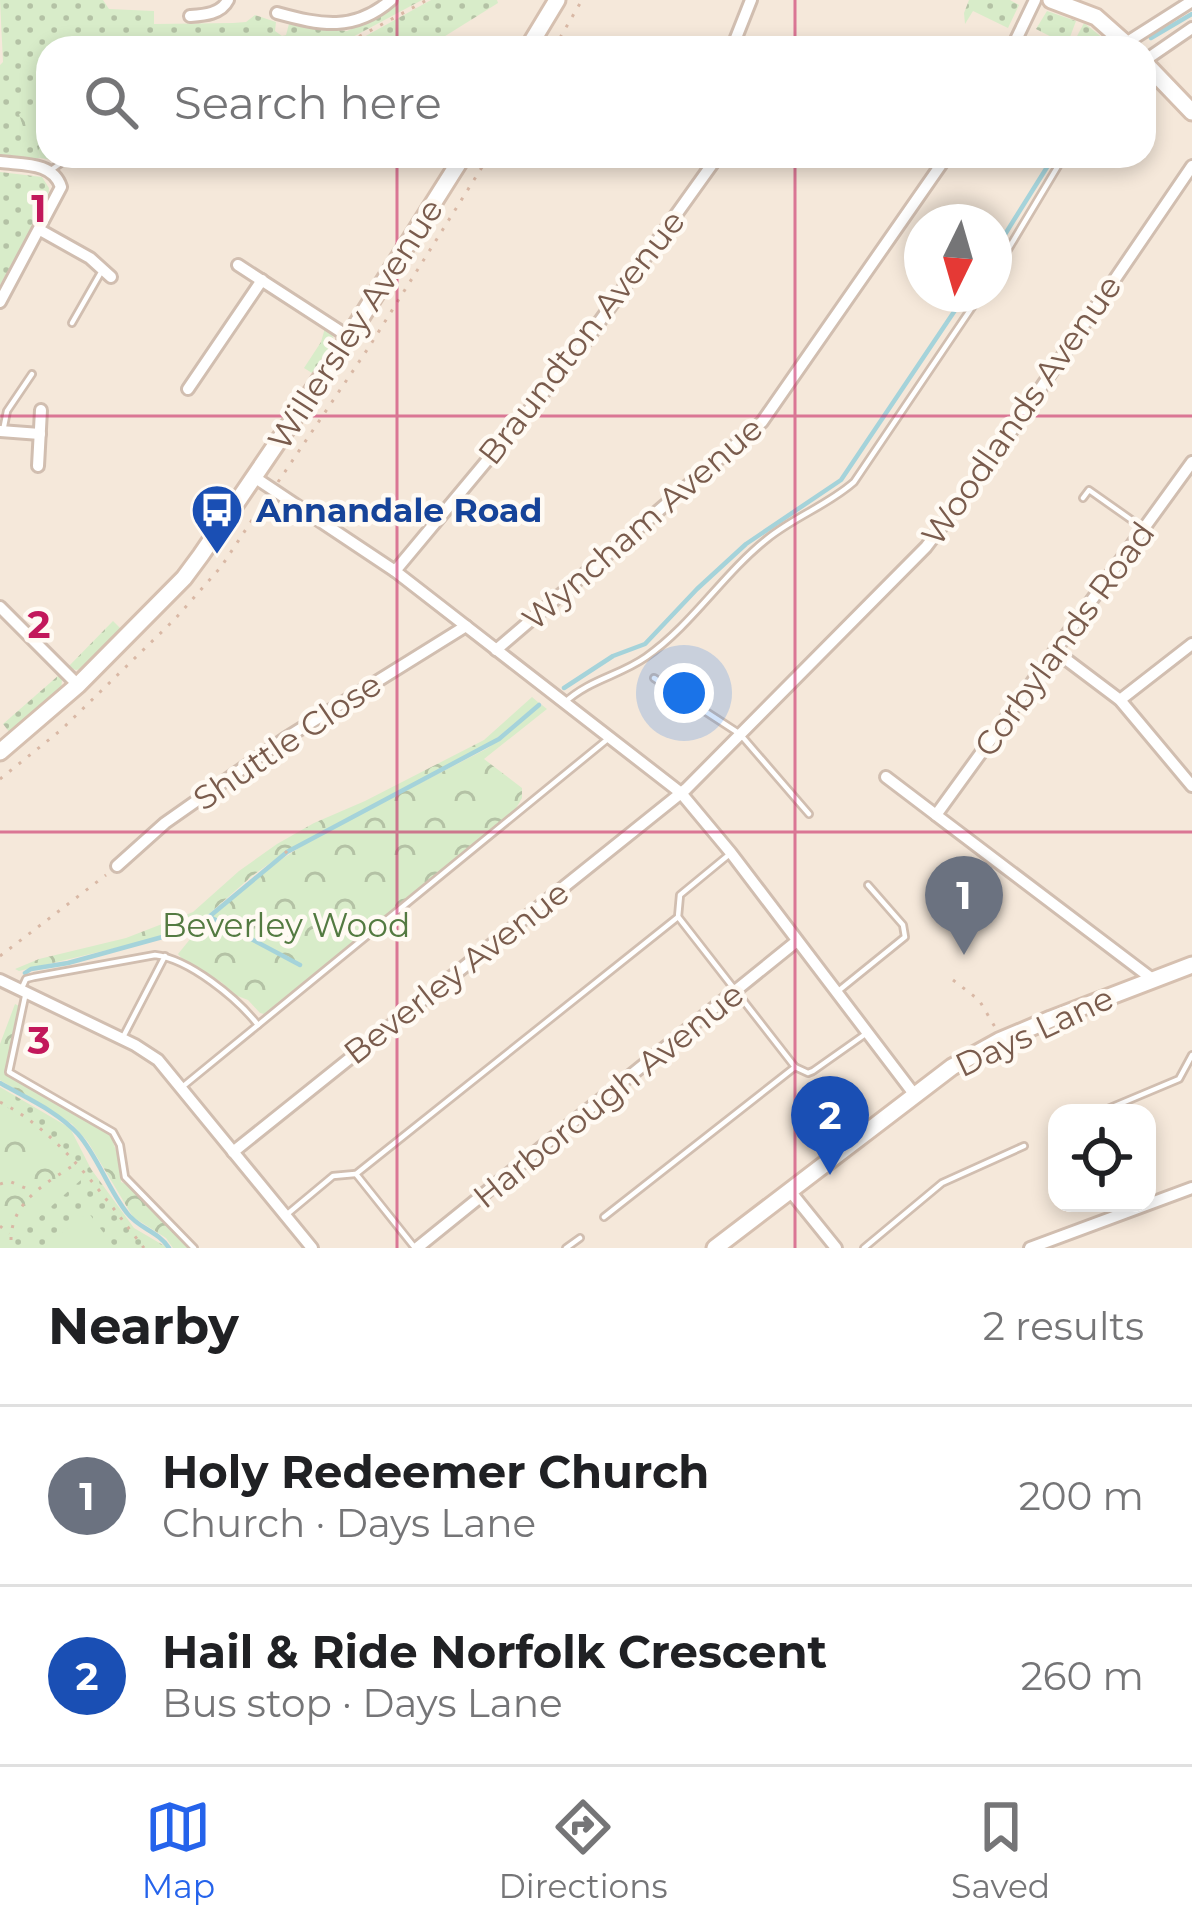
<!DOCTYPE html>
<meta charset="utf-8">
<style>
body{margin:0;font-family:Montserrat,sans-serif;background:#f6f6f6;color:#202124}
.controls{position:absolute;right:36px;bottom:36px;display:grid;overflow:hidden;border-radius:24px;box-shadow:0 6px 18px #0003}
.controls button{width:108px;height:108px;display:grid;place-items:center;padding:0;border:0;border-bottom:3px solid #e0e0e0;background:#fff;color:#202124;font:60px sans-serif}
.compass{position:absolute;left:904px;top:204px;width:108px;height:108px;border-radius:50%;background:#fff;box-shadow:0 6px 18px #0003;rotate:185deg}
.you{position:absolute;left:684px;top:693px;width:42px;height:42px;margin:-30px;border:9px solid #fff;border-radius:50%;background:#1a73e8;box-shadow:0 0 0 18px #1a73e833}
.badge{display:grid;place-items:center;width:78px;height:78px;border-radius:50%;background:#2563eb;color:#fff;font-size:39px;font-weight:700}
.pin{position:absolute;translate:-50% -99px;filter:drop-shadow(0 3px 6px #0008)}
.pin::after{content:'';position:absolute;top:63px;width:42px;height:36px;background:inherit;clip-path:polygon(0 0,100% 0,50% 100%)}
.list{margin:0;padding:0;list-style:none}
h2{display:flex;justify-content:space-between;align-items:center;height:156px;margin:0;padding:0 48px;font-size:51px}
h2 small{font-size:39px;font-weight:400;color:#757577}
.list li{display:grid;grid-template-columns:78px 1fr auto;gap:36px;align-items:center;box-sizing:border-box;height:180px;padding:0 48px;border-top:3px solid #e0e0e0}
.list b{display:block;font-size:45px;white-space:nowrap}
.list p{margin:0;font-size:39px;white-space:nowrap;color:#757577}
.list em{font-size:39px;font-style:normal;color:#757577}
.icon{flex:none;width:66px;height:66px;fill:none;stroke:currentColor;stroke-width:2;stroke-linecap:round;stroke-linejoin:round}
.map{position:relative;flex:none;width:1192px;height:1248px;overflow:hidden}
.search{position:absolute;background:#fff;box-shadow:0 6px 18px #0003;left:36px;right:36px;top:36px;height:132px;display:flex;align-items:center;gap:30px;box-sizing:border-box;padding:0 42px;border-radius:36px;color:#757577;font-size:45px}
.sheet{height:516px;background:#fff}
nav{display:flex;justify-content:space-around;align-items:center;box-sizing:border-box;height:168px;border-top:3px solid #e0e0e0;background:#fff;font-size:33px;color:#757577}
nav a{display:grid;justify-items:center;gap:6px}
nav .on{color:#2563eb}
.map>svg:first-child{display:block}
.residential{fill:#f5e8da;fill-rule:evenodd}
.grass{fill:url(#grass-dots)}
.forest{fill:url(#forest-crowns)}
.pitch{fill:#d8ecc9}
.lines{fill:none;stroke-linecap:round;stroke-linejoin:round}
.stream{stroke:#a5d3da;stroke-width:4.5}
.lane-casing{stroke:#d1beb0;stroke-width:10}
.street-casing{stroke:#d1beb0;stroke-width:16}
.secondary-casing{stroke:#d6c0b0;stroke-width:21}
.path{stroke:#d9b8a5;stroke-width:3;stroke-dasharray:3 9;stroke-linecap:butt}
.lane{stroke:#fff;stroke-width:4.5}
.street{stroke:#fff;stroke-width:10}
.secondary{stroke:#fff;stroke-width:15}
.grid{fill:none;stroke:#c2185b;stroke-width:3;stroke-opacity:0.55}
.labels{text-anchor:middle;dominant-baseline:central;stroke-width:9;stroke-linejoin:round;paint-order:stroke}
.street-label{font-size:33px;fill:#7a5c4d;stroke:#fffaf3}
.transit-label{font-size:33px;font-weight:bold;fill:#164399;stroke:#fffaf3;text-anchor:start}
.park-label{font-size:33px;fill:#537a41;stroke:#fffaf3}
.grid-label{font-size:39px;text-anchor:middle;font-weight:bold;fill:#c2185b;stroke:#fffaf3;stroke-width:9;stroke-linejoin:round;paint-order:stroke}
</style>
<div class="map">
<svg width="1192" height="1248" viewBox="0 0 1192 1248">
<defs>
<pattern id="grass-dots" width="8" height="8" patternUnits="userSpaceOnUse" patternTransform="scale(3)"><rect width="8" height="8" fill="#d8ecc9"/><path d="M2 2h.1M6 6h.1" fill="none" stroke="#b4c2a5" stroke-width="1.8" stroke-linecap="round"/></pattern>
<pattern id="forest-crowns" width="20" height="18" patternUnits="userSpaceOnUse" patternTransform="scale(3)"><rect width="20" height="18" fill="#d8ecc9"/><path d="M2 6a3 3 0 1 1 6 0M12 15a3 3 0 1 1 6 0" fill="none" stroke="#b4c2a5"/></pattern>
</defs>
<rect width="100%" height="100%" fill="#fdf6ec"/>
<!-- residential -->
<path class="residential" d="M0,0H1192V1248H0ZM48,48H1144V156H48ZM922,222H994V294H922ZM1057,1113H1147V1203H1057Z"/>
<!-- grass -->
<g class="grass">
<path d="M0,0H103L109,9L154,11V24L233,23L246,22L255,15L276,22L275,31L282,36L286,35L289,24L347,31L377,18L400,0H422L332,48H48V85C32,107 34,133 40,158L21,160L0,158V65L3,62Z"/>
<path d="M431,0H497L498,3L426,48H344Z"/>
<path d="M969,0H1010L1019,5L1008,28L973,11L965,24L964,13Z"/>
<path d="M1047,11L1076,21L1067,45L1036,29Z"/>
<path d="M1084,23L1108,42L1105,46L1076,48L1075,40Z"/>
<path d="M0,172L42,177L49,188L48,201L0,285Z"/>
<path d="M325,328L332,335L336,344L317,371L312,373L304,368L321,342Z"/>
<path d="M113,621L122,630L85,668L76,670L68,667Z"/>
<path d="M59,675L62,680L61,690L11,734L3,724Z"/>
<path d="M0,1087L70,1128L91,1169L134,1228L168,1248H0Z"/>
</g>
<!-- forest -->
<g class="forest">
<path d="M48,85V156H61L54,160L40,158L33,131L24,130L19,114L39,103L43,91Z"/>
<path d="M532,697L539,703L488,745L287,851L252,876L201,921L145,941L19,971L15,969L39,959L126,938L193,912L239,871L277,844L314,823L365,801L484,740Z"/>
<path d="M542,705L547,709L484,759L522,788V798L515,810L264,1014L260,1013L248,1000L235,995L221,982L184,961L178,954L191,938V929C215,917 231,898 252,881C272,865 294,851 316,837L488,748Z"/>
<path d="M15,1004L21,1007L7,1073L110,1134L121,1164V1182L129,1185L188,1248H173L166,1238L133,1217L88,1142L72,1124L0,1080V1044Z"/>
<path d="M0,1102L35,1127L82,1179L19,1235L0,1236Z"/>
</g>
<!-- pitch -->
<path class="pitch" d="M88,1212L115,1248H42L88,1213Z"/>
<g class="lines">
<!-- stream -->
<g class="stream">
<path d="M1151,38L1192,14"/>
<path d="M994,252L1054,156"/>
<path d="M564,688L613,656L645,644L697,589L746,544L841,480L966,294"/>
<path d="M210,917L300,965"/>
<path d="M25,973L31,969L68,963L166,936L204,921L287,852L499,739L539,705"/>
<path d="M0,1083C26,1098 57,1111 78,1134C98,1157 108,1189 127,1213C139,1229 158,1231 169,1248"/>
</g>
<!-- lane casing -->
<g class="lane-casing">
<g id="lane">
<path d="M51,170L71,156"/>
<path d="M994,273L1064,156"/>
<path d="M72,323L100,274"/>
<path d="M3,431L7,411L32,374"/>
<path d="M1083,498L1089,490L1140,526"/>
<path d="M654,678L740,734L809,814"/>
<path d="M564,703C590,679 619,676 646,657C692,625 723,574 767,539C794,517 828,505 854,482L981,294"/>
<path d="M679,918L795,1067L808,1073L813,1071L864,1035"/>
<path d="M21,990L26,979L34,977L155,955C189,959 237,998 258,1025"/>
<path d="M26,992L9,1072L113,1132L120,1145L125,1177L194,1248"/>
<path d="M837,992L905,937L903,925L868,885"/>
<path d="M122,1039L165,956"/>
<path d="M181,1088L609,738"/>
<path d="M1098,1113L1179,1079L1192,1055"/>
<path d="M285,1216L333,1176L355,1174"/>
<path d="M604,1217L795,1067"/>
<path d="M415,1248L356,1174L678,917L680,895L731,853"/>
<path d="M566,1248L580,1238"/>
<path d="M864,1248L942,1183L1024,1146"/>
</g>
</g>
<!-- street casing -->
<g class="street-casing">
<g id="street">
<path d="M277,13C321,25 354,32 391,0"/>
<path d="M190,16C204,15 221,14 228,0"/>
<path d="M1126,43L1192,1"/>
<path d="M732,48L751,0"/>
<path d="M1012,48L1035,0"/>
<path d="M1144,61L1192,28"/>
<path d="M0,162C23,165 53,162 61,187L0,302"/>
<path d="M40,230L90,258L111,277"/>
<path d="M238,265L349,337"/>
<path d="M188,389L262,280"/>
<path d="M0,431L40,434"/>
<path d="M38,466L41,410"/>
<path d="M254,477L395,571L681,793L731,853L914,1094"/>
<path d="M395,571L580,349L718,156"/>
<path d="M0,607L78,685"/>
<path d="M496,650L762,422L947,156"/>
<path d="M1055,651L1120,700L1192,786"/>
<path d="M1120,700L1192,644"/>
<path d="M886,777L936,815"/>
<path d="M117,866L165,823L286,738L466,626"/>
<path d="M1151,978L936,815L1192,462"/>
<path d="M0,980L135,1045L158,1060L312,1248"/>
<path d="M233,1152L686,789L926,547L989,464L1192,166"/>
<path d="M790,1191L836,1248"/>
<path d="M417,1248L797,941"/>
<path d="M1030,1248L1192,1188"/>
</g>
</g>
<!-- secondary casing -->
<g class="secondary-casing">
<g id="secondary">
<path d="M1051,0L1096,17L1131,48"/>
<path d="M528,48L557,0"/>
<path d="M1144,62L1192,112"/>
<path d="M0,752L78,685L184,578L201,555L347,340L463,156"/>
<path d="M715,1248L952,1067L999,1041L1051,1019L1192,965"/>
</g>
</g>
<!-- path -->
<g class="path">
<path d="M338,48L427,0"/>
<path d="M554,48L582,0"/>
<path d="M278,482L369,347L489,156"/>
<path d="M0,779L61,730L175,619L221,567L266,499"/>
<path d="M285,851L289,855"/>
<path d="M0,956L106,875"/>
<path d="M953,980L979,1000L995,1027"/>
<path d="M0,1102C59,1131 104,1197 144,1248"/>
<path d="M0,1184L9,1181L32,1191"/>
<path d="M0,1226L9,1234"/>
<path d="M11,1240C11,1202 46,1183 74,1165"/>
</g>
<!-- lane -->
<use href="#lane" class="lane"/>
<!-- street -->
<use href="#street" class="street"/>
<!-- secondary -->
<use href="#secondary" class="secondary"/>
</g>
<!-- grid -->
<path class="grid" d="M397,0V48M795,0V48M397,156V1248M795,156V1248M0,416H1192M0,832H1192"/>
<!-- icons -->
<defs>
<g id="bus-pin" transform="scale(2.7)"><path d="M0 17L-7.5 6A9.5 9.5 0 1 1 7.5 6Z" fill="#1a4fb4" stroke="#fffaf3"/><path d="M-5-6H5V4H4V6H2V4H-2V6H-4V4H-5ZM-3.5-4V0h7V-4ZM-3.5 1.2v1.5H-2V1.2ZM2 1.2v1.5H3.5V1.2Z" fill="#fff"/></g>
</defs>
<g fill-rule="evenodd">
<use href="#bus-pin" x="217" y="510"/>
</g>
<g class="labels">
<!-- street labels -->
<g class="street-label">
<text transform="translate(355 324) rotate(-57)">Willersley Avenue</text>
<text transform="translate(581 337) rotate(-52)">Braundton Avenue</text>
<text transform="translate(1021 410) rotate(-55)">Woodlands Avenue</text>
<text transform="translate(642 523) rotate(-41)">Wyncham Avenue</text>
<text transform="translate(1064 639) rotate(-54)">Corbylands Road</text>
<text transform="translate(287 741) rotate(-34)">Shuttle Close</text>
<text transform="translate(456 972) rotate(-38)">Beverley Avenue</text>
<text transform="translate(1034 1031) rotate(-25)">Days Lane</text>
<text transform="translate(608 1095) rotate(-39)">Harborough Avenue</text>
</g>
<!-- transit labels -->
<g class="transit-label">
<text x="256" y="510">Annandale Road</text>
</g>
<!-- park labels -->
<g class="park-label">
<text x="286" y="925">Beverley Wood</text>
</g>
</g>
<g class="grid-label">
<text x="39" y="222">1</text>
<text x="39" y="638">2</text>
<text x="39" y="1054">3</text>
</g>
</svg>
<div class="controls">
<button><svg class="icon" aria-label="locate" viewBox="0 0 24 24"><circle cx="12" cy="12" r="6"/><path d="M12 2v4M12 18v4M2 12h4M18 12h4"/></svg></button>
</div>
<svg class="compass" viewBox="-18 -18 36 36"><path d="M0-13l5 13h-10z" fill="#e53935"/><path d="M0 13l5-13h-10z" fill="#757577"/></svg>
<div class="you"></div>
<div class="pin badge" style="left:964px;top:955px;background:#6b7280">1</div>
<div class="pin badge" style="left:830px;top:1175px;background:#1a4fb4">2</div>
<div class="search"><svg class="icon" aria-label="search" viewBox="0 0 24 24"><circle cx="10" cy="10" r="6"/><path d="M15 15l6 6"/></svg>Search here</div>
</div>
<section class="sheet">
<h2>Nearby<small>2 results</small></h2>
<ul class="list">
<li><span class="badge" style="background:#6b7280">1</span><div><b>Holy Redeemer Church</b><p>Church · Days Lane</p></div><em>200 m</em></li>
<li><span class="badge" style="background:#1a4fb4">2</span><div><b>Hail &amp; Ride Norfolk Crescent</b><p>Bus stop · Days Lane</p></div><em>260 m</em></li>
</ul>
</section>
<nav>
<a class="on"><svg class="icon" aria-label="map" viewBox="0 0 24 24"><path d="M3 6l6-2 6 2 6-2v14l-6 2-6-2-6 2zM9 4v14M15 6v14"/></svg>Map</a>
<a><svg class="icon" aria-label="directions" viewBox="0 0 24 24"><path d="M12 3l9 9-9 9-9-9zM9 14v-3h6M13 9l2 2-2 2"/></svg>Directions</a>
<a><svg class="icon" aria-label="saved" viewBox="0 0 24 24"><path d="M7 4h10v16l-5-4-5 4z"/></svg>Saved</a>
</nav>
